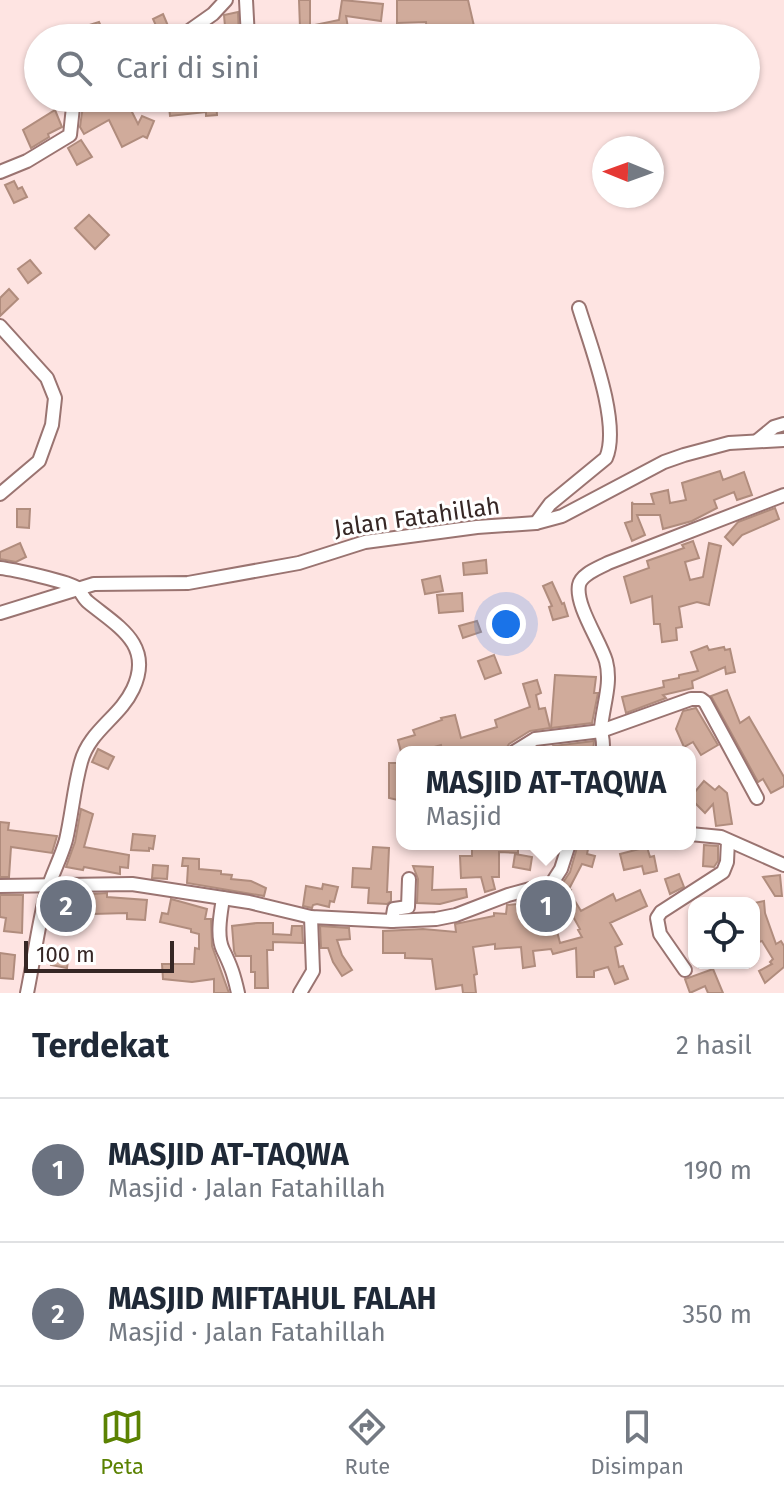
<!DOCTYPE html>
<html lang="id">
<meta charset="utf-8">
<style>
body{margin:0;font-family:"Fira Sans",sans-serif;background:#f6f6f7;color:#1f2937}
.controls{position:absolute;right:24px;bottom:24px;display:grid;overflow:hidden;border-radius:16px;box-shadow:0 2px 6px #0004}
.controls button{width:72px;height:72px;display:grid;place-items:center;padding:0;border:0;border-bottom:2px solid #e0e1e3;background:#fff;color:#1f2937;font:40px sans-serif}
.compass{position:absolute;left:592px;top:136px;width:72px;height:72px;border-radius:50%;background:#fff;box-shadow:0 2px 6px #0004;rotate:271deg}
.scale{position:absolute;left:24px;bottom:20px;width:150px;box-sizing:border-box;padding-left:8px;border:4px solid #362725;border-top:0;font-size:22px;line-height:28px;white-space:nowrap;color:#362725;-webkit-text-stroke:6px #fff;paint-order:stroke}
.you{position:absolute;left:506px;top:624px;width:28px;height:28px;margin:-20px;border:6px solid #fff;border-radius:50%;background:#1a73e8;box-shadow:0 0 0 12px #1a73e833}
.badge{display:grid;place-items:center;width:52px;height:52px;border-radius:50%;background:#5b8202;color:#fff;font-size:26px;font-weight:700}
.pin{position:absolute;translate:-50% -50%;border:4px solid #fff;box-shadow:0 2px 8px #0006}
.popup{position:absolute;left:396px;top:746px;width:300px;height:104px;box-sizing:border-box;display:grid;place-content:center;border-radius:16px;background:#fff;filter:drop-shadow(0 2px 6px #0005);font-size:26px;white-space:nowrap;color:#747a83}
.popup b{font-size:30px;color:#1f2937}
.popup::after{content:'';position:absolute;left:50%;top:100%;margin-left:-16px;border:16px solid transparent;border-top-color:#fff}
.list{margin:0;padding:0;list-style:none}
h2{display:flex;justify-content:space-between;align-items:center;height:104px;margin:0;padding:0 32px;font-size:34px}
h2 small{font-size:26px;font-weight:400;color:#747a83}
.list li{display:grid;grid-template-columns:52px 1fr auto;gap:24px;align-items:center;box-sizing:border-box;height:144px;padding:0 32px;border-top:2px solid #e0e1e3}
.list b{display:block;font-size:30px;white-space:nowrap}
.list p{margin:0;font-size:26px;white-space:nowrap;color:#747a83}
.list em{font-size:26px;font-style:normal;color:#747a83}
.icon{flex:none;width:44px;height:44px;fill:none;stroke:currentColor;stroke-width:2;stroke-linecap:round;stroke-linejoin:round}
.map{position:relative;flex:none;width:784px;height:993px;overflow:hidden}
.search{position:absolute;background:#fff;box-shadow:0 2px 6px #0004;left:24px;right:24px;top:24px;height:88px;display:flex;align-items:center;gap:20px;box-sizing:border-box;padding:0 28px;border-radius:44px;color:#747a83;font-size:30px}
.sheet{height:392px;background:#fff}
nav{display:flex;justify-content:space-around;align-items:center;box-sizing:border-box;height:112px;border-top:2px solid #e0e1e3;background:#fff;font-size:22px;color:#747a83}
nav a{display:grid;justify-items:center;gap:4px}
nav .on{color:#5b8202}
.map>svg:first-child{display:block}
.building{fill:#d0ab9b;stroke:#b08c7d;stroke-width:2}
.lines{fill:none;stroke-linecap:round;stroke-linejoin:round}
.minor-casing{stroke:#9a7471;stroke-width:16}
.minor{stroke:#fff;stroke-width:12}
.labels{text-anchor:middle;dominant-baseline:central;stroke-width:6;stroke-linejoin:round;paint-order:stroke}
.street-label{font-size:24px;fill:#362725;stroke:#fff}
</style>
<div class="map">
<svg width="784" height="993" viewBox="0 0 784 993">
<rect width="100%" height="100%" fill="#fee4e2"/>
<!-- building -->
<g class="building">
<path d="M299,0H310V26L339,20L342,0L383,4L381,21L346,16L349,34L330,38H299L297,29L300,28Z"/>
<path d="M397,0H468L474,26L427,35L426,22L397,23Z"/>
<path d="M238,12L239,38H226L224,15Z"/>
<path d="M163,14L171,33L161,37L153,19Z"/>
<path d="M99,22L103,31L84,38L80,28Z"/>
<path d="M94,98H125L138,124L142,116L154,121L147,138L143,136L122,147L109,120L84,134L80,127L82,112L91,105Z"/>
<path d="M206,98H216L217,115L206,116V112L170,116L169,106L206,101Z"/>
<path d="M55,110L62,127L48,134L49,137L31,148L23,130Z"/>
<path d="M81,140L92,157L77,165L68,148Z"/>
<path d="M14,181L18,189L22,187L27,197L14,203L5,185Z"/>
<path d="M89,215L109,235L95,249L75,228Z"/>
<path d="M30,260L41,273L28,283L18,269Z"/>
<path d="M9,289L18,299L0,316V298Z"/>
<path d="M720,471L723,480L744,472L752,495L737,500L734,492L714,500L717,508L692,521L663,529L660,515H637L645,535L632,541L625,523L632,521V502L633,504H654L651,494L668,490L670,503L686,500L682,483Z"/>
<path d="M775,508L779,519L742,535L733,545L725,537L738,522Z"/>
<path d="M17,509H30L29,528L17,527Z"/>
<path d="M693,541L699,558L685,562L690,580L703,577L709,543L721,546L709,605L697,602L679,607L682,627L676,628L677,640L662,642L660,624H654L652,596L631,603L624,577L649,568L647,561L684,548L682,545Z"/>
<path d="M20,543L26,557L16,562L0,559V552Z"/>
<path d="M486,560L487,573L464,575L463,563Z"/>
<path d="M440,576L443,591L425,594L422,580Z"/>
<path d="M552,582L562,604L564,603L568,616L553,620L549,607L552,606L543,586Z"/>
<path d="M462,593L463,611L439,613L437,595Z"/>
<path d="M477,621L481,632L463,638L459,626Z"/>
<path d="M707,646L709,650L724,647L725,650L730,649L735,672L726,674L725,667L692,681L693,688L663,695L666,698L626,713L622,697L664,687L663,681L679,678V675L698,671L691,652Z"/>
<path d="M494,655L501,673L485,679L478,661Z"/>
<path d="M555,675L596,677L594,693H598L592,723L551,728Z"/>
<path d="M537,680L541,693L536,695L539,709L545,708L550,728L530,731L509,744L504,752H468L467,750L442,752L441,745L417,752H401L398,740L415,735L413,730L442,720L441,718L455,715L461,738L497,727L495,720L530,707L523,684Z"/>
<path d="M727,690L740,723L749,717L784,777V786L771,793L763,779L758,782L711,696Z"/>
<path d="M696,708L718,745L701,755L693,742L684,747L676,729L683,711Z"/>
<path d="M594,741L593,752H554L553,746Z"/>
<path d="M98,749L114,757L108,769L92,762Z"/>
<path d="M389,763H402V801L389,798Z"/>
<path d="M704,781L715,790L719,786L727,793L732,824L716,826L713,804L705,813L690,798V793H694Z"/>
<path d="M81,809L93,814L84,847L129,855L128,868L120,867V874L84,867L83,870L66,867L75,842Z"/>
<path d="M0,822L9,823L8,830L57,836L52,853L11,847L9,877H0Z"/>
<path d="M133,834L155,836L153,849L149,848V851L131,850Z"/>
<path d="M472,844H518V853L499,852V877H492L495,889L485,892L481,877L461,878L460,856H472Z"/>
<path d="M578,844H589L587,854L595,856L592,867L582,864L569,889L562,884L570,872Z"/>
<path d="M704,845L718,846V861L714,867L703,866Z"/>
<path d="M373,847L389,848L387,892H391V901L387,904L368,903L369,888L352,887L353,868L371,869Z"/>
<path d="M647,847L650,857L654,856L657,871L644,874L642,866L624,870L620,854Z"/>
<path d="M515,854L532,857L530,870L513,867Z"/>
<path d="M183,858L199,859V869L221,871V874L232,875L231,879L251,881L266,888L264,896L187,883L188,866H182Z"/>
<path d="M153,865L168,866L167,879L152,878Z"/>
<path d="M413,866L433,867L432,890L466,889L467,897L440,904L417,903L418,879Z"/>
<path d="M679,874L684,887L670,894L665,879Z"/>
<path d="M780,875L782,896H775L763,877Z"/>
<path d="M323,884L338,887L334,902L330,901L329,907L317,904L313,905L312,908L303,906L306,886L322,889Z"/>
<path d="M563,886L571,890L570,893L581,911L613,894L616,901L640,890L647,906L610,923L622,944L615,947L619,967L623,966L628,979L615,984L608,967L594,971V977H577L576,948L553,954L551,949L533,951L535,966L523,968L521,947L495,949V944L473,947L477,974L474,975L476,993H463L462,985L436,989L432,959L405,958V953H383V931L423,929L456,932L455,924L494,916V913L506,914L507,905L518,904L517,902L546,894L561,900L554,919L560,943L582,937L578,930L580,929L560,893Z"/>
<path d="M107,893V897L147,900L145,920L127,919V913L93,914V894Z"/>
<path d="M60,894L76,897L71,918L55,915Z"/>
<path d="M0,895H23L22,933L4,931L6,918L0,917Z"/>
<path d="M171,899L207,909L205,919H211L212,946L229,993H214V979L192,982L163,979L162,964H194L195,948L199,949V934L191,932V929L160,922L162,913L168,914Z"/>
<path d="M764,901L765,913L776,944L781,941L784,946V967L765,983L759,971L772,964L770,962L773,959L762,941L759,942L754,927V903Z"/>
<path d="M257,923H273V934L291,935L292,926H302L303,943L273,942V950H267L268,988H255V972H251V956H236L234,951L232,926Z"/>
<path d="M320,926L349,928L350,939L337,940L342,955L352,970L342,976L333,962L328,948H321Z"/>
<path d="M53,951L69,954L67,968L51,965Z"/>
<path d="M0,953L15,955L13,979L0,978Z"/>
<path d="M713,969L723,993H708L705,986L690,993L685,979Z"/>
</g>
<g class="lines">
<!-- minor casing -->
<g class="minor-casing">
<g id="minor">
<path d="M246,0L248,38"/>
<path d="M179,38L213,14L226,0"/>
<path d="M0,172L27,161L70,135L73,107L85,98"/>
<path d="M0,326L47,378L55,398L52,425L39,461L0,494"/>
<path d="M757,441L774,427L784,424"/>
<path d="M536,523L550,504L606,458C621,424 590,344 579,308"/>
<path d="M0,568C11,569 70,582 77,588C81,591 83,598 88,602C117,626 154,644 133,689C120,717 89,731 81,762C74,787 72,814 66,840C61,858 52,874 47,891C38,925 34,959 27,993"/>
<path d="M0,613L94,584L188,583L299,563L365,542L477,527L536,523L562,516L664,462L684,455L729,443L784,440"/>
<path d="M514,752L535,739L601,731L691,699H701L705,702L757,798"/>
<path d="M602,752C605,743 601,736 601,728C603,705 612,683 606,661C600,641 575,605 579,585C581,574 599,568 608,563L784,495"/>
<path d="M690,834L721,837L784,865"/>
<path d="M0,886L132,884L249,902L311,917L392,921L436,919L456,915L508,895L552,883L561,869L569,844"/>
<path d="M223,898C221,912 216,936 223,950C231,966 234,975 238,993"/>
<path d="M392,921L394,909L408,907L409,879"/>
<path d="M685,970L660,934L657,918L661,912L723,872L727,862L728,841"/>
<path d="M300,993L313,971L311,917"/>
</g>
</g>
<!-- minor -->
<use href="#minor" class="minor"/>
</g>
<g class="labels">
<!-- street labels -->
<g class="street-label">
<text transform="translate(417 517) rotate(-8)">Jalan Fatahillah</text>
</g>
</g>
</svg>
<div class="controls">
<button><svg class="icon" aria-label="locate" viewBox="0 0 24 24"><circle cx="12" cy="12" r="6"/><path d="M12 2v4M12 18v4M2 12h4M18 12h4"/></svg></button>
</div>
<svg class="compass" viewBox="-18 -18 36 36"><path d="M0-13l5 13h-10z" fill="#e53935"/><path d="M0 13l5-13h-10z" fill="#747a83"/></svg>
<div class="scale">100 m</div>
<div class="you"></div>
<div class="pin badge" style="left:546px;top:906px;background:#6b7280">1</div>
<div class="popup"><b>MASJID AT-TAQWA</b>Masjid</div>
<div class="pin badge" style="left:66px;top:906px;background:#6b7280">2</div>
<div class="search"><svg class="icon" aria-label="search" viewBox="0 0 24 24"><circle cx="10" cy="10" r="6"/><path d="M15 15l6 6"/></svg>Cari di sini</div>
</div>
<section class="sheet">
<h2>Terdekat<small>2 hasil</small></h2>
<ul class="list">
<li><span class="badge" style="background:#6b7280">1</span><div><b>MASJID AT-TAQWA</b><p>Masjid · Jalan Fatahillah</p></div><em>190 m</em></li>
<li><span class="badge" style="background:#6b7280">2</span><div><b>MASJID MIFTAHUL FALAH</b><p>Masjid · Jalan Fatahillah</p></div><em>350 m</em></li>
</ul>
</section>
<nav>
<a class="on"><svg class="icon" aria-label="map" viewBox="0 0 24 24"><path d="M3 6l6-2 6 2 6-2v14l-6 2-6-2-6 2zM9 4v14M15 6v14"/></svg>Peta</a>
<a><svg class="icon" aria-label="directions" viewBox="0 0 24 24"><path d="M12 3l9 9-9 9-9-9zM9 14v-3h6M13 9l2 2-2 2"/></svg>Rute</a>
<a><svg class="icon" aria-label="saved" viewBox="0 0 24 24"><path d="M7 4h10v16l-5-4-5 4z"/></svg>Disimpan</a>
</nav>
